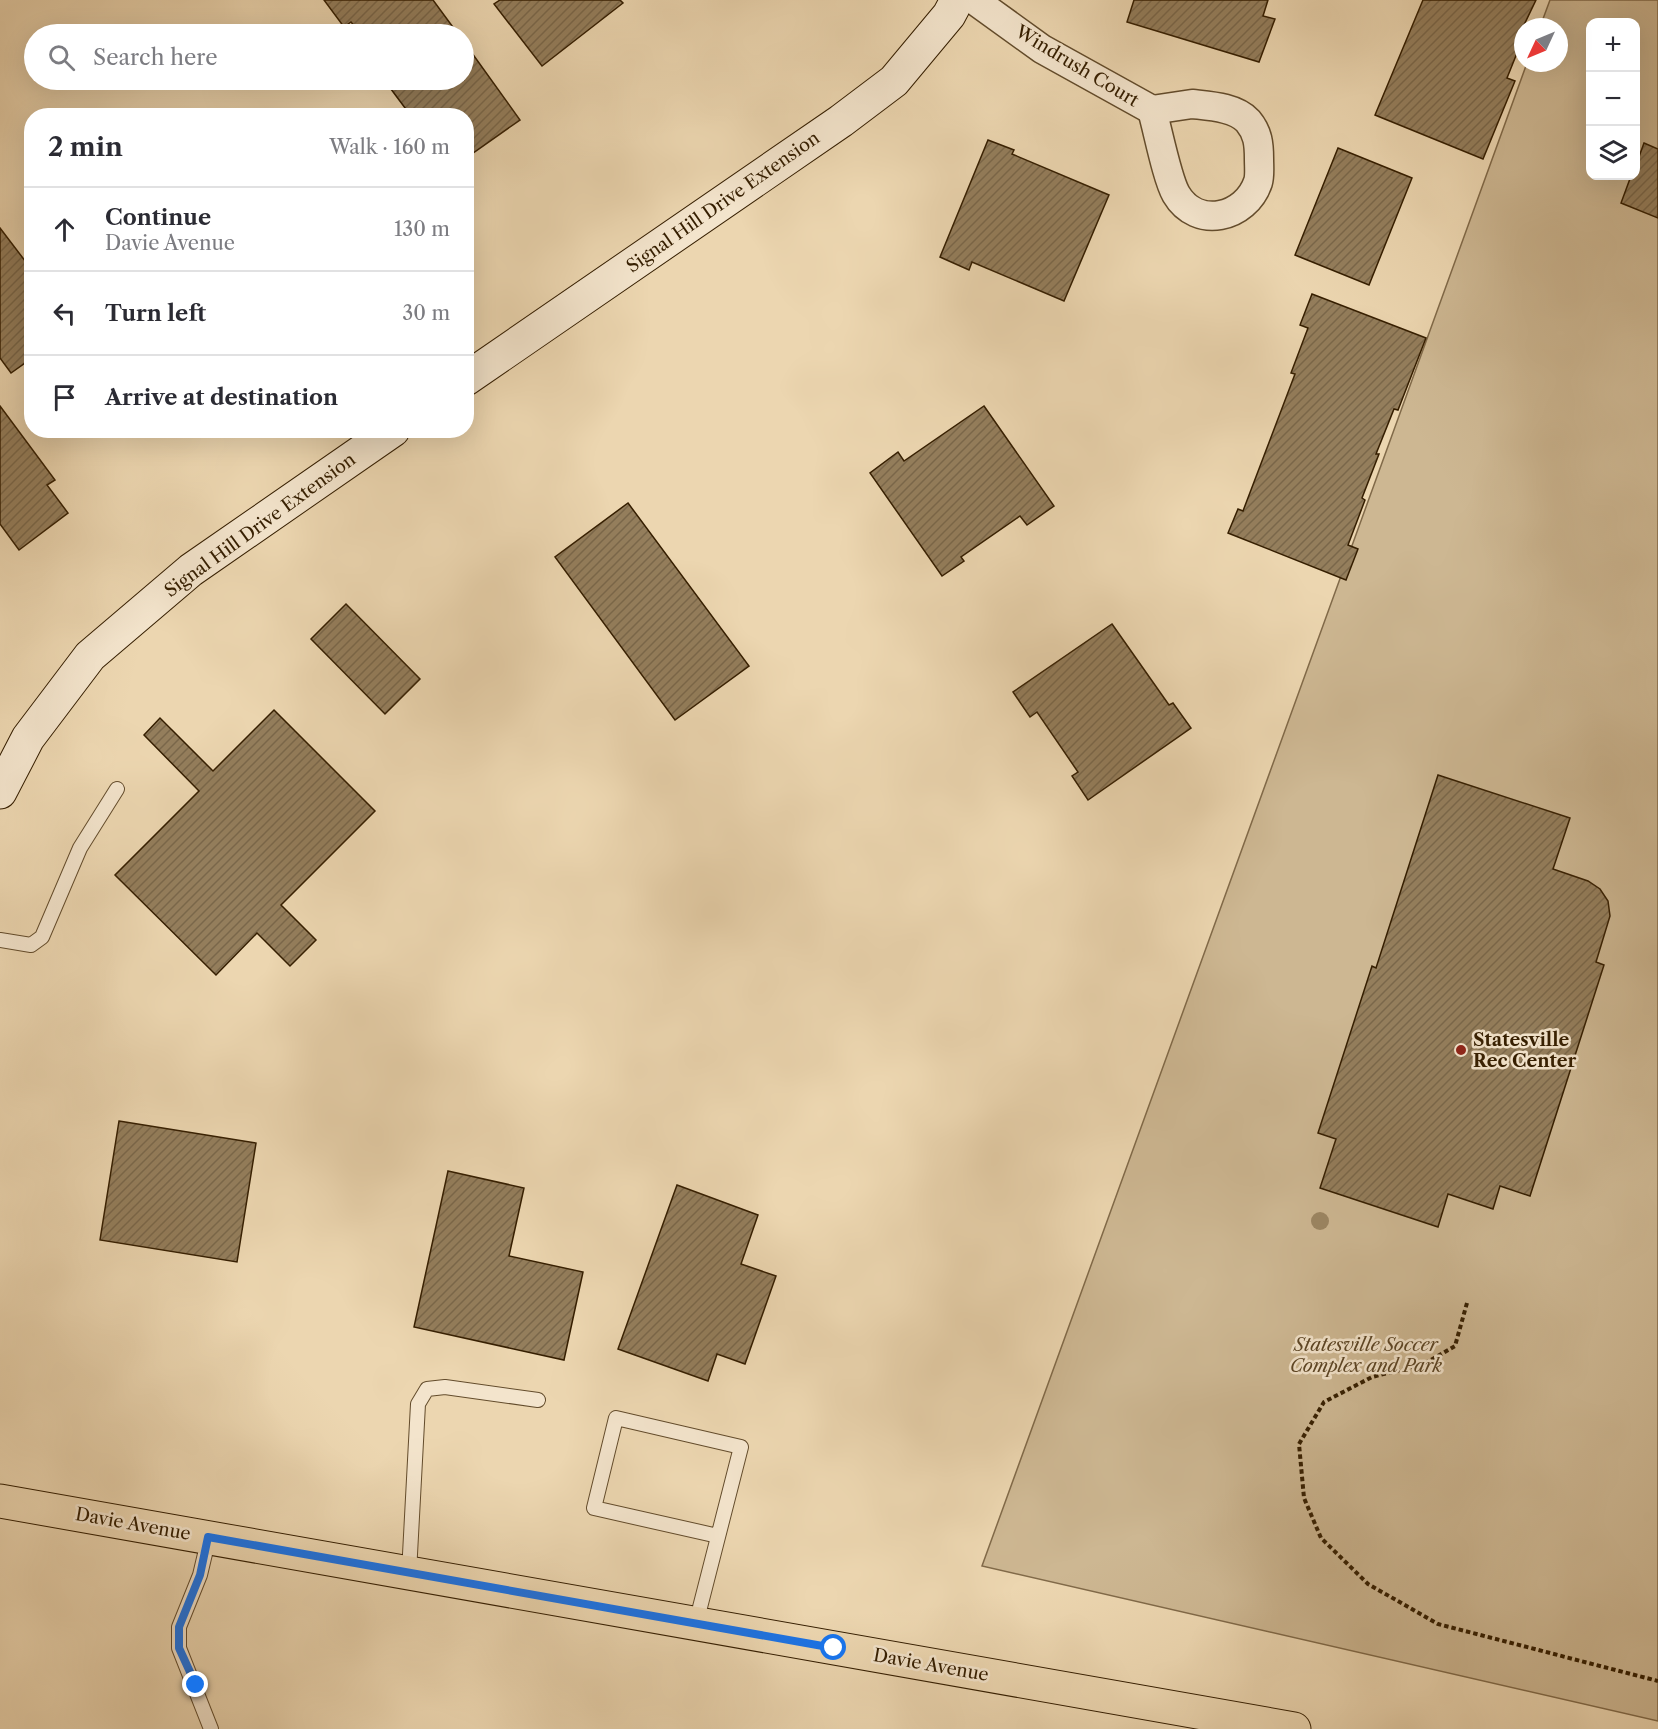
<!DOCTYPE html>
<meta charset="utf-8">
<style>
body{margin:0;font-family:"Libre Caslon Text",serif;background:#f7f7f7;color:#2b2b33}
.controls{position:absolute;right:18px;top:18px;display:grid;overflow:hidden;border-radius:12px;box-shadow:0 6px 24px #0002}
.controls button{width:54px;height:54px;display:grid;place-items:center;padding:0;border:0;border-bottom:2px solid #e1e1e2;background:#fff;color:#2b2b33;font:30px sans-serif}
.compass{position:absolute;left:1514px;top:18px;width:54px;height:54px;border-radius:50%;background:#fff;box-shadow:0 6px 24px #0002;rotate:226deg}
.stop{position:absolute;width:18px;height:18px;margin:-14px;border:4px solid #1a73e8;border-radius:50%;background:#fff}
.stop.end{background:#1a73e8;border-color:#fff;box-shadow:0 2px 6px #0008}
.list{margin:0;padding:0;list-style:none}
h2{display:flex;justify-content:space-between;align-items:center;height:78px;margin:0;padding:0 24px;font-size:26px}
h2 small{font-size:20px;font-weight:400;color:#7c7c81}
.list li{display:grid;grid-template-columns:39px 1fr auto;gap:18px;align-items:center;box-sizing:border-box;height:84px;padding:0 24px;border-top:2px solid #e1e1e2}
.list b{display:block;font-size:22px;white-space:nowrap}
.list p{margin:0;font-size:20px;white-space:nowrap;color:#7c7c81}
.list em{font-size:20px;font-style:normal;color:#7c7c81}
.icon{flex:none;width:33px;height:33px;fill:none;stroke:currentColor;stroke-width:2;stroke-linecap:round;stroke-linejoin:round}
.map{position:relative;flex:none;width:1658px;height:1729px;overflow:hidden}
.search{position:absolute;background:#fff;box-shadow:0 6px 24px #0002;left:24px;top:24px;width:450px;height:66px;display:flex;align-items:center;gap:15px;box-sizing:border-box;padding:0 21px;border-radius:33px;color:#7c7c81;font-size:22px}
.panel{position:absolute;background:#fff;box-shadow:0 6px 24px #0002;left:24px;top:108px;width:450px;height:330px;border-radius:24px}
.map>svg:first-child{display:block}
.green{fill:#cdb792;stroke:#816a49;stroke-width:1.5;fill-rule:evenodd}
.building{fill:url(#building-hatch);stroke:#351e00;stroke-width:1.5}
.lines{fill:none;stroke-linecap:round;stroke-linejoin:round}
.lane-casing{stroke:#634c2c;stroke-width:16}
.street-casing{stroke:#634c2c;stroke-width:31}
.secondary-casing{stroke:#351e00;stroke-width:35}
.primary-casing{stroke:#351e00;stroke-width:35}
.path{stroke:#351e00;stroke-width:4;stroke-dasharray:4.5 3;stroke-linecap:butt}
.lane{stroke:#f3e4cc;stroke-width:14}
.street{stroke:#f3e4cc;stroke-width:28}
.secondary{stroke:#f3e4cc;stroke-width:33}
.primary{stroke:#ecd6b0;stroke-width:33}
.tree{fill:#9c8663}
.route{stroke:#1a73e8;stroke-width:8}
.poi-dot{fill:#8f2418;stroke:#f3e4cc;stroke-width:2}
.labels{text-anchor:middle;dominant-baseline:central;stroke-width:5;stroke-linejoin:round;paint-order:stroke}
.street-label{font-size:18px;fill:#351e00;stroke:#f3e4cc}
.poi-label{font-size:18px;font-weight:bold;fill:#351e00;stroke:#f3e4cc;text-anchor:start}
.park-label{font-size:18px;font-style:italic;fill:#5b4424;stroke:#f3e4cc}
</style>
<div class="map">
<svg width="1658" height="1729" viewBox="0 0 1658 1729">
<defs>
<pattern id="building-hatch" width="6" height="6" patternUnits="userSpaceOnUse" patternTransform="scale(1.5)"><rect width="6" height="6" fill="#947e5c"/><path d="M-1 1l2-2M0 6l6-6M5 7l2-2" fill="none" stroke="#7a674a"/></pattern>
</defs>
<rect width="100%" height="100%" fill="#ecd6b0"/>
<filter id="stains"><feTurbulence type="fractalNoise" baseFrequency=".00333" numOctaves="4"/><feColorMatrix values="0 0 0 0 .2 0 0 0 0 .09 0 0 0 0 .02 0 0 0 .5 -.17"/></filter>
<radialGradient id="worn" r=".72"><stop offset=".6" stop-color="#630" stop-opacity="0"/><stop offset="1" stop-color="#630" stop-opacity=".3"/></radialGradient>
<!-- green -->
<path class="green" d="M1550,0H1658V1721L982,1566L1527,63H1559V27H1540ZM1590,22H1636V176H1590Z"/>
<!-- building -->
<g class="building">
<path d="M324,0H433L458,34H361L351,22L344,27Z"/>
<path d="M500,0H620L623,3L542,66L494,4Z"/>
<path d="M1134,0H1268L1263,16L1275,19L1259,62L1127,22Z"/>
<path d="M1423,0H1536L1523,27V38L1507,78L1515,81L1483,159L1375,115Z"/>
<path d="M464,42L520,120L466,158V116H411L388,85L394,80H464Z"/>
<path d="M988,140L1014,150L1012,154L1109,195L1064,301L972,262L969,270L940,257Z"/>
<path d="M1644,143L1658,149V218L1621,203L1631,176H1636V165Z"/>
<path d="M1338,148L1412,178L1369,285L1295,255Z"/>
<path d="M0,228L32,270V358L11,373L0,358Z"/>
<path d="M1312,294L1426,338L1398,410L1394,409L1376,454H1379L1362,498L1365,500L1348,545L1358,549L1346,580L1228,533L1238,509L1243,511L1295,374L1291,373L1308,328L1300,325Z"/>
<path d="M0,406L55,480L47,485L68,513L19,550L0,524Z"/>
<path d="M984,406L1054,506L1027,525L1020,516L961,557L964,561L942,576L870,473L898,452L904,461Z"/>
<path d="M628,503L749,666L675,720L555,557Z"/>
<path d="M346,604L420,679L385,714L311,639Z"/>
<path d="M1112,624L1169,705L1173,703L1191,728L1088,800L1072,776L1078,772L1037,712L1030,717L1013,692Z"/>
<path d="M274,710L375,811L281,905L316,940L290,966L257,933L216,975L115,875L199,791L144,735L160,718L213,771Z"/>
<path d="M1438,775L1570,818L1553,869L1588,881L1600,889L1608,901L1610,916L1596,962L1604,965L1530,1196L1500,1186L1493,1209L1448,1194L1438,1227L1320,1188L1336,1139L1318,1133L1372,966L1376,968Z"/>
<path d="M119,1121L256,1143L237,1262L100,1240Z"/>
<path d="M448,1171L524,1188L509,1256L583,1272L564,1360L414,1327Z"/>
<path d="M677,1185L758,1215L741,1264L776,1276L745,1364L717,1354L708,1381L618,1349Z"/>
</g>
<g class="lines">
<!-- lane casing -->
<g class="lane-casing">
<g id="lane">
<path d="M0,940L31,945L42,937L80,848L117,789"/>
<path d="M209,1537L200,1575L179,1627V1648L211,1729"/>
<path d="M409,1573L418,1404L427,1389L445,1387L538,1400"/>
<path d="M696,1623L741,1447L616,1418L594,1508L718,1536"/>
</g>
</g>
<!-- street casing -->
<g class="street-casing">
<g id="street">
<path d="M974,0L1042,49L1152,110"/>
<path d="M1192,104C1209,106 1235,107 1248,121C1258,133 1259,144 1259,159C1259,166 1260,176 1258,182C1246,218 1197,230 1176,194C1167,178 1158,131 1152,110Z"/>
</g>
</g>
<!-- secondary casing -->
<g class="secondary-casing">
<g id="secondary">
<path d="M466,379L841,121L894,81L949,15L957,0"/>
<path d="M0,792L28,738L90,656L191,570L393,430"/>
</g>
</g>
<!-- primary casing -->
<g class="primary-casing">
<path id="primary" d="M0,1501L1294,1729"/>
</g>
<!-- path -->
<path class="path" d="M1467,1303L1455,1346L1424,1364L1372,1377L1324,1402L1299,1444L1304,1498L1321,1538L1368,1584L1438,1624L1658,1681"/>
<!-- lane -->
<use href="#lane" class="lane"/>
<!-- street -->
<use href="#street" class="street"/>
<!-- secondary -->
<use href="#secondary" class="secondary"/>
<!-- primary -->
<use href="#primary" class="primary"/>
</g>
<!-- trees -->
<circle class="tree" cx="1320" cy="1221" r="9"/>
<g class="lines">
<!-- route -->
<path class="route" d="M196,1685L179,1648V1627L200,1575L208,1537L834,1648"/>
</g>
<!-- markers -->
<circle class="poi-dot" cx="1461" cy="1050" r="6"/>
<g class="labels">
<!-- street labels -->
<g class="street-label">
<text transform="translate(1077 66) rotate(31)">Windrush Court</text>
<text transform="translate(723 202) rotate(-35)">Signal Hill Drive Extension</text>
<text transform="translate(260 525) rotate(-36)">Signal Hill Drive Extension</text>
<text transform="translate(133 1524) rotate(10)">Davie Avenue</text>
<text transform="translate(931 1665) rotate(10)">Davie Avenue</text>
</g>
<!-- poi labels -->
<g class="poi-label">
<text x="1473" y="1040">Statesville<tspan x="1473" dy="21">Rec Center</tspan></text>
</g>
<!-- park labels -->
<g class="park-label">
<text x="1366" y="1345">Statesville Soccer<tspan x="1366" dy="21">Complex and Park</tspan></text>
</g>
</g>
<rect width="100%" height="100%" filter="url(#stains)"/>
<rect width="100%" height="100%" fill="url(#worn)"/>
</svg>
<div class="controls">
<button>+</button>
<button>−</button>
<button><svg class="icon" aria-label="layers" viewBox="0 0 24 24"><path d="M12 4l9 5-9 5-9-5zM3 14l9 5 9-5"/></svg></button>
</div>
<svg class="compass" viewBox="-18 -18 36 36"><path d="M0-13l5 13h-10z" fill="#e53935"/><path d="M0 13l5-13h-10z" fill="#7c7c81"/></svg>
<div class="stop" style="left:834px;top:1648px"></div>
<div class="stop end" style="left:196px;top:1685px"></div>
<div class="search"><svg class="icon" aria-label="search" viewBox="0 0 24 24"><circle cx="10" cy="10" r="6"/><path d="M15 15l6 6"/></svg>Search here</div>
<section class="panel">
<h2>2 min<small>Walk · 160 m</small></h2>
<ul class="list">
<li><svg class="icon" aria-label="ahead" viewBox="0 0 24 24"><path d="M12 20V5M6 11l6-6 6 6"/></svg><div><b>Continue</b><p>Davie Avenue</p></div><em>130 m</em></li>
<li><svg class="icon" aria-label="left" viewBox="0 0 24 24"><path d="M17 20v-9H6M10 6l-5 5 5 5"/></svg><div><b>Turn left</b></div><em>30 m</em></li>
<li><svg class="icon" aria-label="arrive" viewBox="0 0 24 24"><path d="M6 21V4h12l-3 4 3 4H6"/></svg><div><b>Arrive at destination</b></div></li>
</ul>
</section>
</div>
